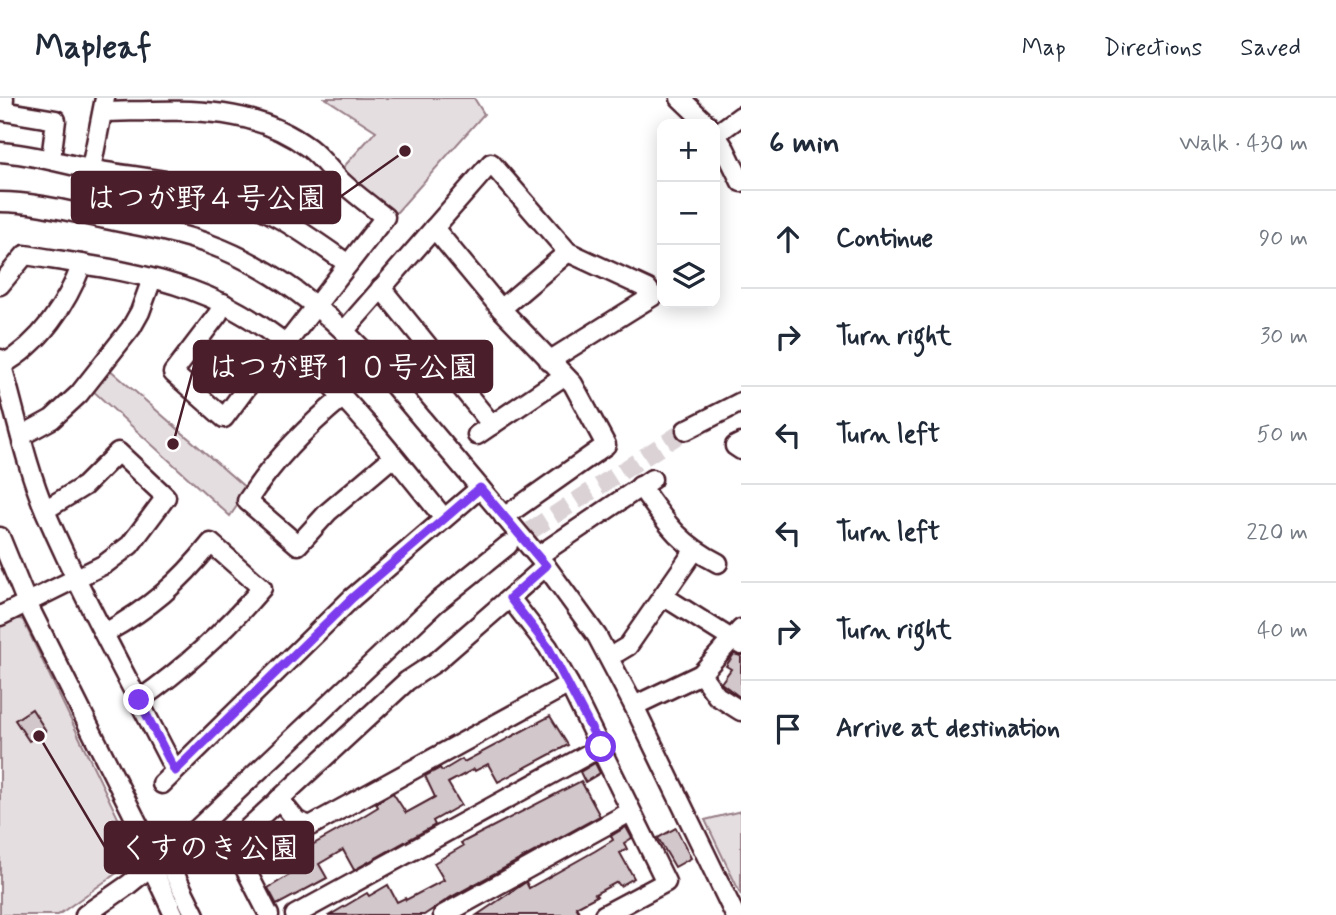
<!DOCTYPE html>
<meta charset="utf-8">
<style>
body{margin:0;font-family:Mynerve,"Klee One",sans-serif;background:#f2f2f3;color:#1f2937}
.controls{position:absolute;right:21px;top:21px;display:grid;overflow:hidden;border-radius:14px;box-shadow:0 4px 18px #0003}
.controls button{width:63px;height:63px;display:grid;place-items:center;padding:0;border:0;border-bottom:2px solid #e0e1e3;background:#fff;color:#1f2937;font:35px sans-serif}
.stop{position:absolute;width:21px;height:21px;margin:-16px;border:5px solid #7c3aed;border-radius:50%;background:#fff}
.stop.end{background:#7c3aed;border-color:#fff;box-shadow:0 2px 7px #0008}
.list{margin:0;padding:0;list-style:none}
h2{display:flex;justify-content:space-between;align-items:center;height:91px;margin:0;padding:0 28px;font-size:30px}
h2 small{font-size:23px;font-weight:400;color:#747a83}
.list li{display:grid;grid-template-columns:46px 1fr auto;gap:21px;align-items:center;box-sizing:border-box;height:98px;padding:0 28px;border-top:2px solid #e0e1e3}
.list b{display:block;font-size:26px;white-space:nowrap}
.list em{font-size:23px;font-style:normal;color:#747a83}
.icon{flex:none;width:38px;height:38px;fill:none;stroke:currentColor;stroke-width:2;stroke-linecap:round;stroke-linejoin:round}
.map{position:relative;flex:none;width:741px;height:817px;overflow:hidden}
header{display:flex;align-items:center;gap:42px;box-sizing:border-box;height:98px;padding:0 35px;background:#fff;border-bottom:2px solid #e0e1e3}
header strong{font-size:33px}
nav{display:flex;gap:38px;margin-inline-start:auto;font-size:24px}
main{display:flex}
aside{flex:1;background:#fff}
.map>svg:first-child{display:block}
.green{fill:#e5dee0;stroke:#987e86;stroke-width:2}
.building{fill:#d2c7cb;stroke:#4a1f2b;stroke-width:2}
.lines{fill:none;stroke-linecap:round;stroke-linejoin:round}
.minor-tunnel{stroke:#dbd2d5;stroke-width:18;stroke-dasharray:18 9;stroke-linecap:butt}
.minor-casing{stroke:#4a1f2b;stroke-width:23}
.minor{stroke:#fff;stroke-width:18}
.route{stroke:#7c3aed;stroke-width:9}
.leader{fill:none;stroke:#4a1f2b;stroke-width:2.5}
.callout-dot{fill:#4a1f2b;stroke:#fff;stroke-width:2.5}
.callout{fill:#4a1f2b;stroke:#4a1f2b;stroke-width:2.5}
.callout-label{font-size:30px;text-anchor:middle;font-weight:bold;fill:#fff}
</style>
<header>
<strong>Mapleaf</strong>
<nav><a>Map</a><a>Directions</a><a>Saved</a></nav>
</header>
<main>
<div class="map">
<svg width="741" height="817" viewBox="0 0 741 817">
<rect width="100%" height="100%" fill="#fff"/>
<filter id="ink" filterUnits="userSpaceOnUse"><feTurbulence type="fractalNoise" baseFrequency=".0143" numOctaves="2"/><feDisplacementMap in="SourceGraphic" scale="14" xChannelSelector="R" yChannelSelector="G"/><feConvolveMatrix kernelMatrix="1 2 1 2 8 2 1 2 1" color-interpolation-filters="sRGB"/></filter>
<g filter="url(#ink)">
<!-- green -->
<g class="green">
<path d="M325,0H474L484,16L397,114L389,115L340,73L376,33Z"/>
<path d="M108,270L248,392L230,418L91,291Z"/>
<path d="M14,519L23,522L132,749L128,767L58,817H0V526Z"/>
<path d="M741,713V797L705,722Z"/>
</g>
<!-- building -->
<g class="building">
<path d="M734,556L741,558V600L721,585L731,571L726,568Z"/>
<path d="M32,611L46,633L29,643L15,622Z"/>
<path d="M550,618L568,647L498,684L488,666L475,673L474,671L448,685L461,707L433,723L435,727L354,772L343,752L319,766L327,780L277,807L268,790L296,773L289,760L360,720L378,709L376,705L393,695L406,715L435,699L425,678L440,670L442,673L462,661L464,664Z"/>
<path d="M595,665L600,675L585,684L580,674Z"/>
<path d="M581,683L600,718L451,799L424,817H330L367,795L369,798L388,787L397,804L405,800L406,802L444,782L434,765L463,748L461,745Z"/>
<path d="M626,729L632,740L624,745L627,751L620,755L634,780L620,788L617,784L595,796L597,798L576,809L581,817H477L526,784L529,790L595,753L613,742L611,738Z"/>
<path d="M676,730L691,760L675,769L658,740Z"/>
</g>
<g class="lines">
<!-- minor-tunnel -->
<path class="minor-tunnel" d="M508,447L686,332"/>
<!-- minor casing -->
<g class="minor-casing">
<g id="minor">
<path d="M4,0L3,13L56,22L51,61"/>
<path d="M680,0L707,26"/>
<path d="M103,14C175,13 248,4 309,50C322,60 331,74 343,85C356,97 371,108 385,119L286,246L253,281L224,320L173,275L218,216L223,205"/>
<path d="M715,36L725,51L741,84"/>
<path d="M715,37L741,18"/>
<path d="M0,54C33,56 63,66 95,72C135,79 177,83 217,94C266,107 307,137 348,166"/>
<path d="M0,104C35,104 71,114 105,121C140,128 176,134 209,146C272,169 323,210 369,258L546,468L597,538L634,608L735,817"/>
<path d="M82,116L105,0"/>
<path d="M434,130L501,211L573,286L606,347L504,419"/>
<path d="M0,187L25,157C80,166 139,173 191,192C302,231 372,333 444,420"/>
<path d="M381,190L492,327"/>
<path d="M501,211L568,154"/>
<path d="M345,232L491,65L568,154L648,191L653,198L549,263"/>
<path d="M0,261C15,312 25,366 46,415C84,503 132,588 175,673"/>
<path d="M2,267C40,246 67,206 82,166"/>
<path d="M343,299C305,330 274,362 247,403L298,447L328,414L393,359"/>
<path d="M686,332L741,304"/>
<path d="M477,337L564,278"/>
<path d="M21,338L52,321L79,296L131,230L140,214L152,181"/>
<path d="M741,345L735,348L741,352"/>
<path d="M640,388C666,424 677,444 718,465"/>
<path d="M0,439L27,505L146,742L151,768L174,817"/>
<path d="M538,458L652,381"/>
<path d="M663,498L741,547"/>
<path d="M510,500L548,549L569,586L666,784L604,817"/>
<path d="M0,518L105,466L130,447L166,399L118,354L84,388L45,412"/>
<path d="M741,531L701,576L717,598L741,613"/>
<path d="M105,535C150,510 179,485 211,445L262,490C225,533 186,569 139,602"/>
<path d="M618,554L628,548L694,453"/>
<path d="M634,608L701,576"/>
<path d="M162,686L352,500L480,390"/>
<path d="M279,701L297,723L310,728L569,586"/>
<path d="M157,751L165,757L195,817"/>
<path d="M85,817L128,787L196,732L436,505L508,447"/>
<path d="M269,817L232,745L407,583L436,564L546,468"/>
<path d="M295,817L601,649"/>
<path d="M443,817L630,714"/>
</g>
</g>
<!-- minor -->
<use href="#minor" class="minor"/>
</g>
</g>
<g class="lines" filter="url(#ink)">
<!-- route -->
<path class="route" d="M139,602L175,673L352,500L480,390L546,468L510,500L548,549L601,649"/>
</g>
<!-- callouts -->
<path class="leader" d="M405 53L340 99M173 346L194 268M39 638L105 749"/>
<g class="callout-dot">
<circle cx="405" cy="53" r="7"/>
<circle cx="173" cy="346" r="7"/>
<circle cx="39" cy="638" r="7"/>
</g>
<g class="callout">
<rect x="72" y="74" width="268" height="51" rx="7"/>
<rect x="194" y="243" width="298" height="51" rx="7"/>
<rect x="105" y="724" width="208" height="51" rx="7"/>
</g>
<g class="callout-label">
<text x="206" y="110">はつが野４号公園</text>
<text x="343" y="279">はつが野１０号公園</text>
<text x="209" y="760">くすのき公園</text>
</g>
</svg>
<div class="controls">
<button>+</button>
<button>−</button>
<button><svg class="icon" aria-label="layers" viewBox="0 0 24 24"><path d="M12 4l9 5-9 5-9-5zM3 14l9 5 9-5"/></svg></button>
</div>
<div class="stop" style="left:601px;top:649px"></div>
<div class="stop end" style="left:139px;top:602px"></div>
</div>
<aside>
<h2>6 min<small>Walk · 430 m</small></h2>
<ul class="list">
<li><svg class="icon" aria-label="ahead" viewBox="0 0 24 24"><path d="M12 20V5M6 11l6-6 6 6"/></svg><div><b>Continue</b></div><em>90 m</em></li>
<li><svg class="icon" aria-label="right" viewBox="0 0 24 24"><path d="M7 20v-9h11M14 6l5 5-5 5"/></svg><div><b>Turn right</b></div><em>30 m</em></li>
<li><svg class="icon" aria-label="left" viewBox="0 0 24 24"><path d="M17 20v-9H6M10 6l-5 5 5 5"/></svg><div><b>Turn left</b></div><em>50 m</em></li>
<li><svg class="icon" aria-label="left" viewBox="0 0 24 24"><path d="M17 20v-9H6M10 6l-5 5 5 5"/></svg><div><b>Turn left</b></div><em>220 m</em></li>
<li><svg class="icon" aria-label="right" viewBox="0 0 24 24"><path d="M7 20v-9h11M14 6l5 5-5 5"/></svg><div><b>Turn right</b></div><em>40 m</em></li>
<li><svg class="icon" aria-label="arrive" viewBox="0 0 24 24"><path d="M6 21V4h12l-3 4 3 4H6"/></svg><div><b>Arrive at destination</b></div></li>
</ul>
</aside>
</main>
